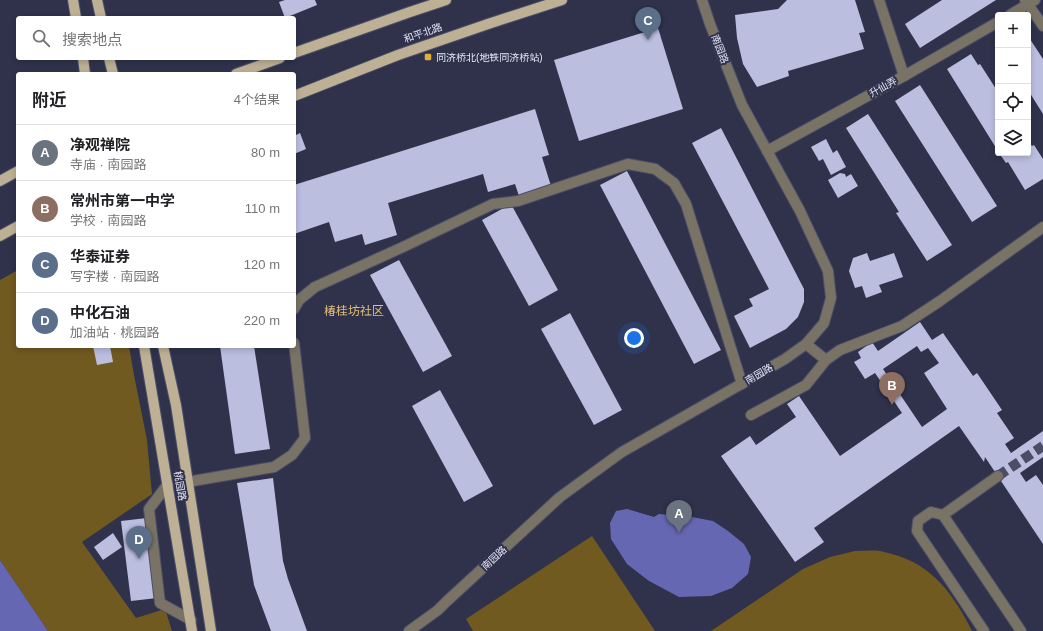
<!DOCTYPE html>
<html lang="zh">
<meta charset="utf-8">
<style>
body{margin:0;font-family:Helvetica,"Noto Sans SC",sans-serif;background:#f6f6f6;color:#202124}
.controls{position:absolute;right:12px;top:12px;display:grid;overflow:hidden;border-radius:4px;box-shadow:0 2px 6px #0003}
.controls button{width:36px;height:36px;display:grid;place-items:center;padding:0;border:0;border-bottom:1px solid #e0e0e0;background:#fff;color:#202124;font:20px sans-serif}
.you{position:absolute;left:634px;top:338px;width:14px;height:14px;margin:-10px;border:3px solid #fff;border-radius:50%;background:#1a73e8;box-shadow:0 0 0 6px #1a73e833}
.badge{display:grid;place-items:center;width:26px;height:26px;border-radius:50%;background:#76612b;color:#fff;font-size:13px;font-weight:700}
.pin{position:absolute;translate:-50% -33px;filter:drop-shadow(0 1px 2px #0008)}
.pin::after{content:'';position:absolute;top:21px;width:14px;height:12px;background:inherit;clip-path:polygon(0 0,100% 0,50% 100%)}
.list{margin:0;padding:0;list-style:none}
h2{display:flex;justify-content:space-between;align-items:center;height:52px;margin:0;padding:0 16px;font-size:17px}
h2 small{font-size:13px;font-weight:400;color:#757577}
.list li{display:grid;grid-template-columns:26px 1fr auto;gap:12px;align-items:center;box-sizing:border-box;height:56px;padding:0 16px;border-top:1px solid #e0e0e0}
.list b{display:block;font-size:15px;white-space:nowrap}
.list p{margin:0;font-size:13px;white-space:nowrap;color:#757577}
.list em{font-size:13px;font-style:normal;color:#757577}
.icon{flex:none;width:22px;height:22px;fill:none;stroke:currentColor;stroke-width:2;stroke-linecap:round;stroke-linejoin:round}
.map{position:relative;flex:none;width:1043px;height:631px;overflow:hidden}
.search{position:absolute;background:#fff;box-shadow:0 2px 6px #0003;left:16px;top:16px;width:280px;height:44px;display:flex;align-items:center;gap:10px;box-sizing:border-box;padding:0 14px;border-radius:4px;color:#757577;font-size:15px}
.panel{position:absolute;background:#fff;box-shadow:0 2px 6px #0003;left:16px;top:72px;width:280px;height:276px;border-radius:4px}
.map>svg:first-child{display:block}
.green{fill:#715a20}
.water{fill:#6667b2}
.building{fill:#bbbedf;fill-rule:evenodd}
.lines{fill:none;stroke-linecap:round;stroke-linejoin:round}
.minor-tunnel{stroke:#4b4d66;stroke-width:10;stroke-dasharray:10 5;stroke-linecap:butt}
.minor-casing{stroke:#4d4f68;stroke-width:12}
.major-casing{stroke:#4d4f68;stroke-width:12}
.minor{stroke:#797366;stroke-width:10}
.major{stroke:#bdb095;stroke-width:10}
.poi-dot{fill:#e0b034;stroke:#30324c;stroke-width:1.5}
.labels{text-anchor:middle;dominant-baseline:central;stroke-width:4;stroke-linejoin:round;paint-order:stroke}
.street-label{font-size:10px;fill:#e5e6f8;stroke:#30324c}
.poi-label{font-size:10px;fill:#e5e6f8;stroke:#30324c;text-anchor:start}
.quarter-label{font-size:12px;fill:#e1c077;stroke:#30324c}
</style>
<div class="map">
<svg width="1043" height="631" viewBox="0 0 1043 631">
<rect width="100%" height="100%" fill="#30324c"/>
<!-- green -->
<g class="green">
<path d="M18,270V346H129L134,375L147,440L152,494L82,542L136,618L165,609L172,631H48L0,560V280Z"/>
<path d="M592,536L655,631H473L466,619Z"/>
<path d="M855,551C863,551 871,550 880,551C884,552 888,553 892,554C933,565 954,595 972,631H711L803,569L830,557Z"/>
</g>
<!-- water -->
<g class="water">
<path d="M627,509L654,517L659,514L692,517L713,521L728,531L744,544L751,557L748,574L732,588L711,596L679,597L649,581L627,564L611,539L610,523L616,511Z"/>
<path d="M0,560L48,631H0Z"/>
</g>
<!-- building -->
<g class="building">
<path d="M285,0H315L317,5L285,18L279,2Z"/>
<path d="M787,0H855L865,32L859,33L864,49L788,71L789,76L757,87L743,64L737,38L735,15L778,9Z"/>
<path d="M942,0H996L920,48L905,24Z"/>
<path d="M658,28L683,109L579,141L554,60Z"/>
<path d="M1028,36L1043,59V114L1028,90Z"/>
<path d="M971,54L978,65L980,64L998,92V151L947,69Z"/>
<path d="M920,85L997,206L972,222L895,101Z"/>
<path d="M535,109L549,155L542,157L551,186L519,196L515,184L488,192L483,174L388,203L397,235L365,245L362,234L335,242L329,222L294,234V185Z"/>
<path d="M868,114L952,245L927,261L896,213L899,212L846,128Z"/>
<path d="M721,128L804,289V302L798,317L786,329L750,348L734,316L753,306L749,299L769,289L692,143Z"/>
<path d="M300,133L306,149L294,154V136Z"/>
<path d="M826,139L833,153L837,150L846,167L831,175L823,159L819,161L811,147Z"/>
<path d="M1028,140L1032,146L1034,145L1043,159V179L1025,190L1008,162L1006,163L999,153H1028Z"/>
<path d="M627,171L721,350L694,364L600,185Z"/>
<path d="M840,173L845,174L846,177L851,174L858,186L838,198L828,180Z"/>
<path d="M511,204L558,290L529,306L482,220Z"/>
<path d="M867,253L870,261L894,253L903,277L879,285L882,292L866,298L862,286L855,288L849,271L853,258Z"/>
<path d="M399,260L452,356L423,372L370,275Z"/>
<path d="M570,313L622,410L594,425L541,329Z"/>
<path d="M920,322L932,340L943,333L973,376L977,373L1002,410L997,413L1014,438L1005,444L1011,453L1043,431V457L1020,473L1026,482L1036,475L1043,485V544L985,457L984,462L959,426L814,528L824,542L795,562L721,456L750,436L756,445L796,417L787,404L799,396L840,456L902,413L875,373L865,379L854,362L861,358L858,352L872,342L878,351ZM917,346L921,352L928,348L939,363L924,373L947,409L922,427L883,369Z"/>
<path d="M93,346H110L113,362L97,365Z"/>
<path d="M220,346H254L270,449L235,454Z"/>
<path d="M440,390L493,486L464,502L412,406Z"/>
<path d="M273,478L283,561L288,579L307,631H271L254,585L237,483Z"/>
<path d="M147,518L157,598L131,601L121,521Z"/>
<path d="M113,533L122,547L103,560L94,547Z"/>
</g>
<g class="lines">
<!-- minor-tunnel -->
<path class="minor-tunnel" d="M998,476L1043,446"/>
<!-- minor casing -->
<g class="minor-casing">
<g id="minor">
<path d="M879,0L904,76"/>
<path d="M1025,0L1043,26"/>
<path d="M1010,15L1035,0"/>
<path d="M767,151L904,76L998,22"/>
<path d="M294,309L299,300L315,287L403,247L493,204L518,201L628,164L655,169L674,183L686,204L742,384"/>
<path d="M806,344L826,360"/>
<path d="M751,415L806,385L826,360L840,350L902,326L940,301L1043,227"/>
<path d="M187,482L274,467L292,455L305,438L294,343"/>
<path d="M168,484L149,509L160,603L191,620"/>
<path d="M943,515L998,476"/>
<path d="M409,631L438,610L446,602L560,497L622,452L785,359L806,344L824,323L831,298L828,271L800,211L742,105L710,24L702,0"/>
<path d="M984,631L917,531L918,521L931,512L943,515L1021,631"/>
</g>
</g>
<!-- major casing -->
<g class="major-casing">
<g id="major">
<path d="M73,0L76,18"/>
<path d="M97,0L101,18"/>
<path d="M294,53L410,12L446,0"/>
<path d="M83,58L85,74"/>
<path d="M109,58L113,74"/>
<path d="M236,74L280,58"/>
<path d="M294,96L398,55L488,24L562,0"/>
<path d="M0,181L18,171"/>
<path d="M0,236L18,226"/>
<path d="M144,346L192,631"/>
<path d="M163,346L176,405L211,631"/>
</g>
</g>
<!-- minor -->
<use href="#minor" class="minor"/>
<!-- major -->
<use href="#major" class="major"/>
</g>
<!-- markers -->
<rect class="poi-dot" x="424" y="53" width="8" height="8" rx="2"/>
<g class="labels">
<!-- street labels -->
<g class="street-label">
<text transform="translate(423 33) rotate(-19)">和平北路</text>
<text transform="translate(720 49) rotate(69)">南园路</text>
<text transform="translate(883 87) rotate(-29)">升仙弄</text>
<text transform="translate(759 374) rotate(-30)">南园路</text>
<text transform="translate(180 486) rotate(80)">桃园路</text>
<text transform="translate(494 558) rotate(-43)">南园路</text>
</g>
<!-- poi labels -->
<g class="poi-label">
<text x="436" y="57">同济桥北(地铁同济桥站)</text>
</g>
<!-- quarter labels -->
<g class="quarter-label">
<text x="354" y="311">椿桂坊社区</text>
</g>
</g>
</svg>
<div class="controls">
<button>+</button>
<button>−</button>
<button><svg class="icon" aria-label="locate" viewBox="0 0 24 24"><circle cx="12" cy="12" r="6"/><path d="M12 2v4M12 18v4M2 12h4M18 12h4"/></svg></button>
<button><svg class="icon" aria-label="layers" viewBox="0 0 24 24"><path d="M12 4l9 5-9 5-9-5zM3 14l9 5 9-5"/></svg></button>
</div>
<div class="you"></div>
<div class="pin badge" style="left:679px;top:533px;background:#6b7280">A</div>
<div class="pin badge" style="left:892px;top:405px;background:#8d6e63">B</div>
<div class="pin badge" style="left:648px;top:40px;background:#5c6f8a">C</div>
<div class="pin badge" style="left:139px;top:559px;background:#5c6f8a">D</div>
<div class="search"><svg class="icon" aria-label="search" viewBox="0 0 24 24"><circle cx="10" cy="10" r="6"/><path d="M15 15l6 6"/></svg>搜索地点</div>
<section class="panel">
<h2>附近<small>4个结果</small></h2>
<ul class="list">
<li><span class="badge" style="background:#6b7280">A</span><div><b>净观禅院</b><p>寺庙 · 南园路</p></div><em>80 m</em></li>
<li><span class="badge" style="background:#8d6e63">B</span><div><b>常州市第一中学</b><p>学校 · 南园路</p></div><em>110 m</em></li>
<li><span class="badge" style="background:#5c6f8a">C</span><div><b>华泰证券</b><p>写字楼 · 南园路</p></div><em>120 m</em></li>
<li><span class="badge" style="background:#5c6f8a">D</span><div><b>中化石油</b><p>加油站 · 桃园路</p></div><em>220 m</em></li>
</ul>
</section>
</div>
